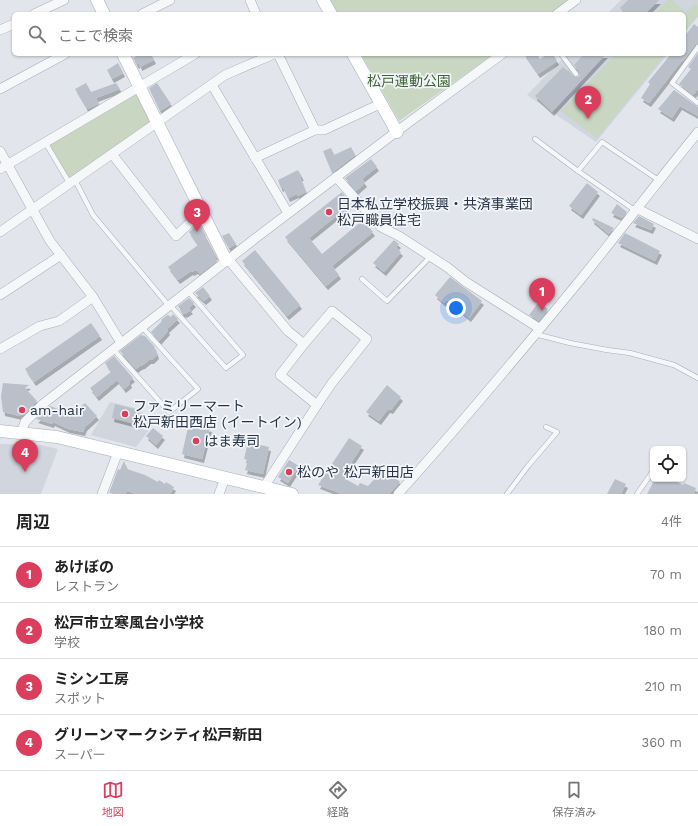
<!DOCTYPE html>
<html lang="ja">
<meta charset="utf-8">
<style>
body{margin:0;font-family:"Work Sans","Noto Sans JP",sans-serif;background:#f2f2f2;color:#222}
.controls{position:absolute;right:12px;bottom:12px;display:grid;overflow:hidden;border-radius:6px;box-shadow:0 1px 3px #0004}
.controls button{width:36px;height:36px;display:grid;place-items:center;padding:0;border:0;border-bottom:1px solid #e0e0e0;background:#fff;color:#222;font:20px sans-serif}
.you{position:absolute;left:456px;top:308px;width:14px;height:14px;margin:-10px;border:3px solid #fff;border-radius:50%;background:#1a73e8;box-shadow:0 0 0 6px #1a73e833}
.badge{display:grid;place-items:center;width:26px;height:26px;border-radius:50%;background:#db3d5c;color:#fff;font-size:13px;font-weight:700}
.pin{position:absolute;translate:-50% -33px;filter:drop-shadow(0 1px 2px #0008)}
.pin::after{content:'';position:absolute;top:21px;width:14px;height:12px;background:inherit;clip-path:polygon(0 0,100% 0,50% 100%)}
.list{margin:0;padding:0;list-style:none}
h2{display:flex;justify-content:space-between;align-items:center;height:52px;margin:0;padding:0 16px;font-size:17px}
h2 small{font-size:13px;font-weight:400;color:#767676}
.list li{display:grid;grid-template-columns:26px 1fr auto;gap:12px;align-items:center;box-sizing:border-box;height:56px;padding:0 16px;border-top:1px solid #e0e0e0}
.list b{display:block;font-size:15px;white-space:nowrap}
.list p{margin:0;font-size:13px;white-space:nowrap;color:#767676}
.list em{font-size:13px;font-style:normal;color:#767676}
.icon{flex:none;width:22px;height:22px;fill:none;stroke:currentColor;stroke-width:2;stroke-linecap:round;stroke-linejoin:round}
.map{position:relative;flex:none;width:698px;height:494px;overflow:hidden}
.search{position:absolute;background:#fff;box-shadow:0 1px 3px #0004;left:12px;right:12px;top:12px;height:44px;display:flex;align-items:center;gap:10px;box-sizing:border-box;padding:0 14px;border-radius:6px;color:#767676;font-size:15px}
.sheet{height:276px;background:#fff}
nav{display:flex;justify-content:space-around;align-items:center;box-sizing:border-box;height:56px;border-top:1px solid #e0e0e0;background:#fff;font-size:11px;color:#767676}
nav a{display:grid;justify-items:center;gap:2px}
nav .on{color:#db3d5c}
.map>svg:first-child{display:block}
.built{fill:#d0d5de}
.green{fill:#c8d6c2}
.building{fill:#b9c0ca;filter:url(#shadow)}
.lines{fill:none;stroke-linecap:round;stroke-linejoin:round}
.lane-casing{stroke:#a6adb7;stroke-width:5.5}
.street-casing{stroke:#a6adb7;stroke-width:10}
.secondary-casing{stroke:#a6adb7;stroke-width:13}
.lane{stroke:#f5f7f9;stroke-width:4.5}
.street{stroke:#f5f7f9;stroke-width:9}
.secondary{stroke:#fff;stroke-width:12}
.poi-dot{fill:#db3d5c;stroke:#f2f5f9;stroke-width:1.5}
.labels{text-anchor:middle;dominant-baseline:central;stroke-width:3.5;stroke-linejoin:round;paint-order:stroke}
.park-label{font-size:14px;fill:#3f6334;stroke:#f2f5f9}
.poi-label{font-size:14px;fill:#283445;stroke:#f2f5f9;text-anchor:start}
</style>
<div class="map">
<svg width="698" height="494" viewBox="0 0 698 494">
<defs>
<filter id="shadow"><feDropShadow dx="2" dy="4" stdDeviation="0" flood-color="#0004"/></filter>
</defs>
<rect width="100%" height="100%" fill="#e2e6ec"/>
<!-- built -->
<g class="built">
<path d="M621,0H698V17L684,34V14H607Z"/>
<path d="M567,54H668L596,142L527,95Z"/>
<path d="M110,402L139,409L153,425L136,447L91,435Z"/>
<path d="M0,444L41,445L58,449L41,494H0Z"/>
</g>
<!-- green -->
<g class="green">
<path d="M331,0H570L551,14H338Z"/>
<path d="M668,0H672L686,13L694,4L698,6V15L684,32V14H654Z"/>
<path d="M361,54H494L399,121Z"/>
<path d="M616,54H666L597,138L561,111Z"/>
<path d="M133,94L139,96L150,119L149,124L73,177H68L50,145V143Z"/>
</g>
<!-- building -->
<g class="building">
<path d="M628,0H659L645,14H625L620,8Z"/>
<path d="M694,24L698,27V43L695,45L682,62H681L649,103L641,98L650,84L648,82L671,54H684V37Z"/>
<path d="M698,53V89L693,95L679,84L691,69L688,67Z"/>
<path d="M141,54H151L154,60L140,67L139,63L137,65L133,58Z"/>
<path d="M524,54H537L540,59L547,54H553L557,61L538,74Z"/>
<path d="M584,54H606L552,112L535,96L563,67L568,71V70L574,77H579L580,73L574,65Z"/>
<path d="M118,63L123,73L112,79L107,70Z"/>
<path d="M86,83L91,92L116,83L120,89L96,98L99,104L87,109L75,89Z"/>
<path d="M157,83L171,104L160,111L149,88Z"/>
<path d="M674,90L698,107V116L680,106L672,118L658,109Z"/>
<path d="M351,147L355,155L332,173L323,151L331,148L334,155Z"/>
<path d="M371,159L377,167L362,179L365,183L356,191L345,178Z"/>
<path d="M298,170L302,177H300L306,192L298,196L297,194L288,198L283,187L281,188L278,180Z"/>
<path d="M587,183L598,192L581,215L569,206Z"/>
<path d="M342,192L351,204L309,238L322,254L363,220L373,232L332,266L339,275L326,286L285,237Z"/>
<path d="M617,204L627,212L622,218L611,213Z"/>
<path d="M639,216L654,224L651,230L633,223Z"/>
<path d="M593,218L614,228L609,234L592,220Z"/>
<path d="M199,222L204,233L203,234L207,239L216,256L214,257L217,261L200,274L196,270L192,272L191,271L178,280L168,267L198,245L189,232Z"/>
<path d="M229,233L236,244L229,248L222,236Z"/>
<path d="M625,233L660,251L655,261L618,243Z"/>
<path d="M394,240L399,244L396,247L401,252L384,272L373,263Z"/>
<path d="M255,250L300,305L287,316L242,261Z"/>
<path d="M450,277L482,301L469,318L447,300L444,303L435,295Z"/>
<path d="M203,287L210,296L204,301L195,293Z"/>
<path d="M189,298L194,303L189,308L191,310L185,314L184,313L183,314L178,306Z"/>
<path d="M538,303L548,309L539,321L529,315Z"/>
<path d="M173,314L178,319L167,329L168,331L159,341L151,332L162,321L161,320L166,316L168,315L171,317Z"/>
<path d="M91,323L100,336L34,382L25,369Z"/>
<path d="M141,335L145,336L154,346L157,355L152,360H149L143,365L140,366L136,369L120,351Z"/>
<path d="M114,356L133,378L129,381L130,384L124,389L117,380L97,397L90,388L111,372L105,363Z"/>
<path d="M3,383L29,385L25,388L37,401L24,415L21,414L20,416L3,412L1,397Z"/>
<path d="M387,385L401,397L391,410L388,409L379,421L366,412Z"/>
<path d="M85,403L97,416L85,427L83,432L68,429L53,422L52,424L36,419L50,406L58,409V410L70,416Z"/>
<path d="M115,404L139,410L135,424L112,418Z"/>
<path d="M189,423L210,428L202,459L182,454Z"/>
<path d="M153,428L163,436L156,445L146,436Z"/>
<path d="M349,438L362,446L342,477L358,486L360,483L368,486L379,474L383,476H394L400,482L389,494H342L318,485Z"/>
<path d="M248,442L269,447L263,474L245,470L248,460L244,459Z"/>
<path d="M289,460L299,466L288,483L278,477Z"/>
<path d="M124,461L127,469L145,475L158,482L159,480L165,484L166,482L174,487L170,494H136L127,491L125,494L109,493L118,469L120,470Z"/>
<path d="M615,479L626,484L621,494H607Z"/>
<path d="M655,479H671L683,485L684,483L696,488L694,494H647Z"/>
</g>
<g class="lines">
<!-- lane casing -->
<g class="lane-casing">
<g id="lane">
<path d="M698,47L672,83L698,103"/>
<path d="M561,54L576,74"/>
<path d="M535,139L578,171L636,211"/>
<path d="M45,142L70,184"/>
<path d="M578,171L602,142L660,181"/>
<path d="M75,180L93,215L169,306"/>
<path d="M362,279L387,301L431,256"/>
<path d="M170,305L226,368L243,355L188,291"/>
<path d="M535,334L570,343L607,350L630,353L674,365L698,378"/>
<path d="M114,350L169,412L198,389L142,327"/>
<path d="M507,494L528,466L557,432L546,427"/>
<path d="M637,494L653,471"/>
</g>
</g>
<!-- street casing -->
<g class="street-casing">
<g id="street">
<path d="M250,0L256,14"/>
<path d="M34,14L64,0"/>
<path d="M142,14L170,0"/>
<path d="M557,14L576,0"/>
<path d="M0,30L14,24"/>
<path d="M278,54L315,130"/>
<path d="M212,85L288,213"/>
<path d="M0,89L65,54"/>
<path d="M0,151L50,241L93,297L121,343"/>
<path d="M112,154L176,236L202,211"/>
<path d="M255,158L315,130H324L380,104"/>
<path d="M0,169L195,54"/>
<path d="M336,177L381,227L399,236L447,267L466,282L539,328"/>
<path d="M638,209L698,239"/>
<path d="M0,232L225,75L274,54"/>
<path d="M228,259L288,331L304,344L280,375L317,405L332,383L367,339L332,311L304,344"/>
<path d="M0,295L61,255"/>
<path d="M0,349L40,326L59,321L93,297"/>
<path d="M21,433L25,422L43,404L142,327L257,237L404,126L502,54"/>
<path d="M264,487L317,405"/>
<path d="M102,494L118,452"/>
<path d="M219,494L225,478"/>
<path d="M398,494C461,424 521,352 581,279C620,231 658,181 698,132"/>
</g>
</g>
<!-- secondary casing -->
<g class="secondary-casing">
<g id="secondary">
<path d="M97,0L104,14"/>
<path d="M323,0L331,14"/>
<path d="M123,54L226,260"/>
<path d="M353,54L397,132"/>
<path d="M0,431L57,437L292,494"/>
</g>
</g>
<!-- lane -->
<use href="#lane" class="lane"/>
<!-- street -->
<use href="#street" class="street"/>
<!-- secondary -->
<use href="#secondary" class="secondary"/>
</g>
<!-- markers -->
<g class="poi-dot">
<circle cx="329" cy="212" r="4"/>
<circle cx="22" cy="410" r="4"/>
<circle cx="125" cy="414" r="4"/>
<circle cx="196" cy="441" r="4"/>
<circle cx="289" cy="472" r="4"/>
</g>
<g class="labels">
<!-- park labels -->
<g class="park-label">
<text x="409" y="81">松戸運動公園</text>
</g>
<!-- poi labels -->
<g class="poi-label">
<text x="337" y="204">日本私立学校振興・共済事業団<tspan x="337" dy="16">松戸職員住宅</tspan></text>
<text x="133" y="406">ファミリーマート<tspan x="133" dy="16">松戸新田西店 (イートイン)</tspan></text>
<text x="30" y="410">am-hair</text>
<text x="204" y="441">はま寿司</text>
<text x="297" y="472">松のや 松戸新田店</text>
</g>
</g>
</svg>
<div class="controls">
<button><svg class="icon" aria-label="locate" viewBox="0 0 24 24"><circle cx="12" cy="12" r="6"/><path d="M12 2v4M12 18v4M2 12h4M18 12h4"/></svg></button>
</div>
<div class="you"></div>
<div class="pin badge" style="left:542px;top:311px">1</div>
<div class="pin badge" style="left:588px;top:119px">2</div>
<div class="pin badge" style="left:197px;top:232px">3</div>
<div class="pin badge" style="left:25px;top:472px">4</div>
<div class="search"><svg class="icon" aria-label="search" viewBox="0 0 24 24"><circle cx="10" cy="10" r="6"/><path d="M15 15l6 6"/></svg>ここで検索</div>
</div>
<section class="sheet">
<h2>周辺<small>4件</small></h2>
<ul class="list">
<li><span class="badge">1</span><div><b>あけぼの</b><p>レストラン</p></div><em>70 m</em></li>
<li><span class="badge">2</span><div><b>松戸市立寒風台小学校</b><p>学校</p></div><em>180 m</em></li>
<li><span class="badge">3</span><div><b>ミシン工房</b><p>スポット</p></div><em>210 m</em></li>
<li><span class="badge">4</span><div><b>グリーンマークシティ松戸新田</b><p>スーパー</p></div><em>360 m</em></li>
</ul>
</section>
<nav>
<a class="on"><svg class="icon" aria-label="map" viewBox="0 0 24 24"><path d="M3 6l6-2 6 2 6-2v14l-6 2-6-2-6 2zM9 4v14M15 6v14"/></svg>地図</a>
<a><svg class="icon" aria-label="directions" viewBox="0 0 24 24"><path d="M12 3l9 9-9 9-9-9zM9 14v-3h6M13 9l2 2-2 2"/></svg>経路</a>
<a><svg class="icon" aria-label="saved" viewBox="0 0 24 24"><path d="M7 4h10v16l-5-4-5 4z"/></svg>保存済み</a>
</nav>
